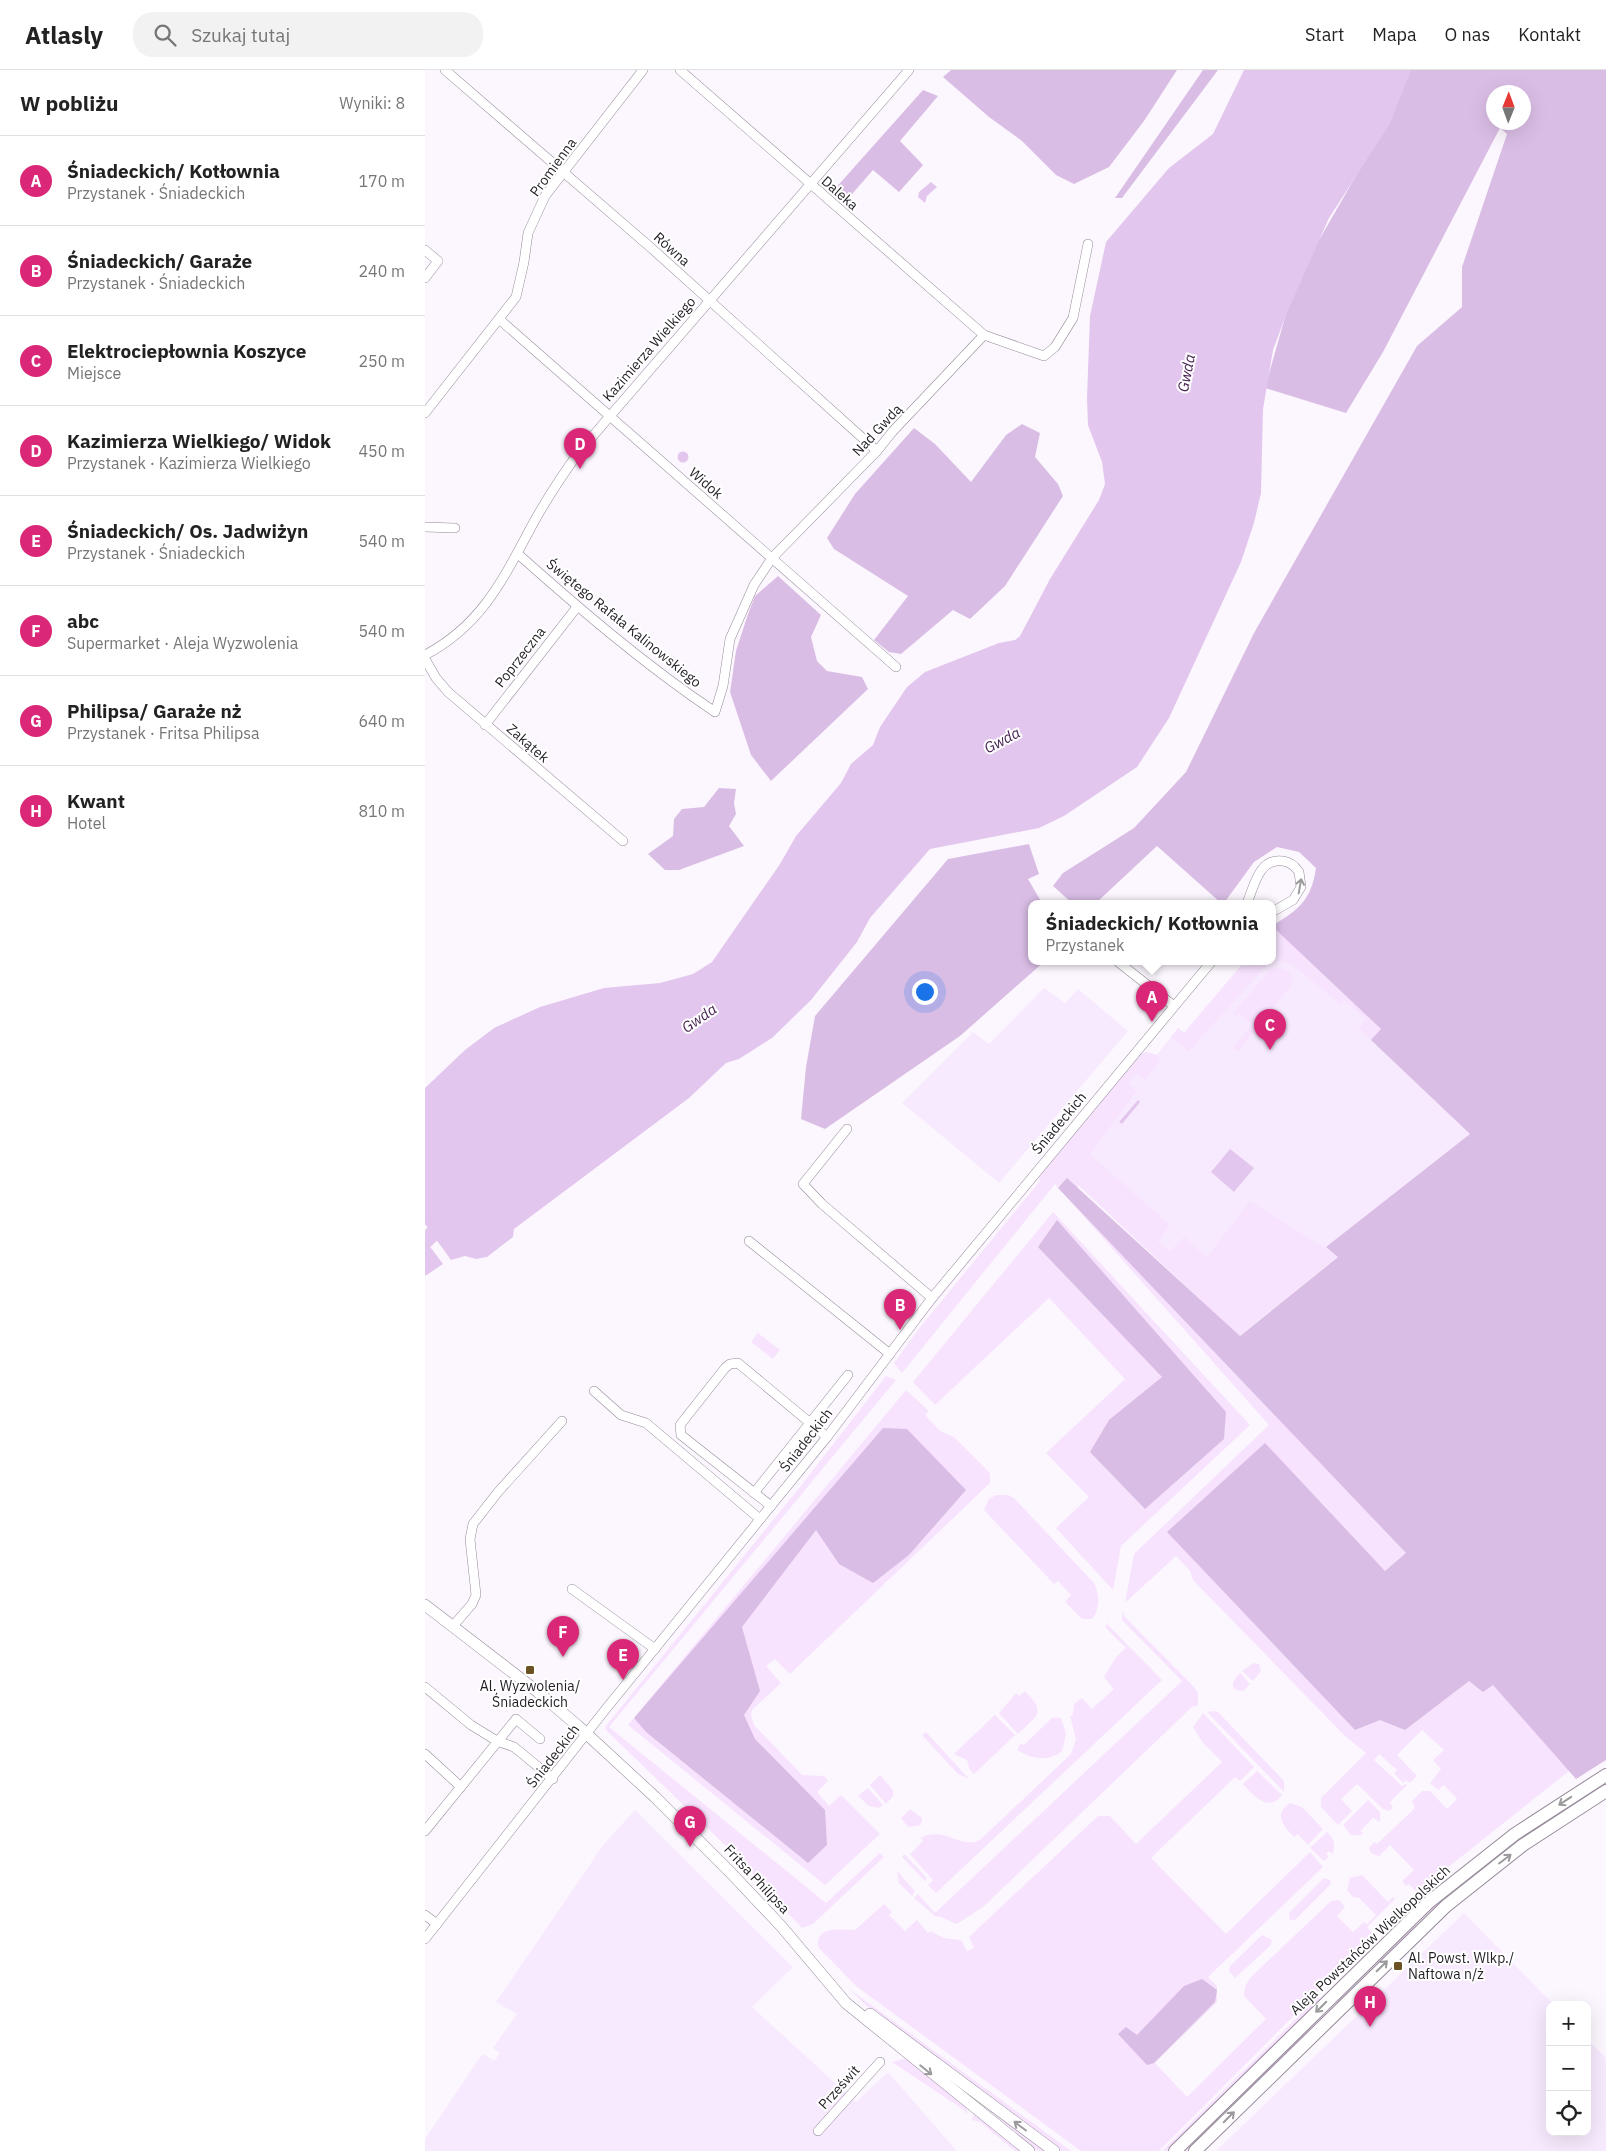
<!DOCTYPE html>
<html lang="pl">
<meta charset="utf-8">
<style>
body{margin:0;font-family:"IBM Plex Sans",sans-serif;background:#f2f2f2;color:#222}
.controls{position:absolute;right:15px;bottom:15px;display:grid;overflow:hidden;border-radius:10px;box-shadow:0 5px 20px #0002}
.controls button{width:45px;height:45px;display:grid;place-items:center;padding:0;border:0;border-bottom:1px solid #e0e0e0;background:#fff;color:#222;font:25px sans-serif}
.compass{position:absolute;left:1061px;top:15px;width:45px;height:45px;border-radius:50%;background:#fff;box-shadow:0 5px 20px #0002;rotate:1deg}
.you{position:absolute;left:499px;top:921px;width:18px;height:18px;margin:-12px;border:4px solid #fff;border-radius:50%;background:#1a73e8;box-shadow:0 0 0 8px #1a73e833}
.badge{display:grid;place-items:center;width:32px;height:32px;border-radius:50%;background:#db2777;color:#fff;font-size:16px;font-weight:700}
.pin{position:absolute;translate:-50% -41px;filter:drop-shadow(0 1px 2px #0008)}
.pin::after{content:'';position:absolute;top:26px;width:18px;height:15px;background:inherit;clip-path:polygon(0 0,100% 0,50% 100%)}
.popup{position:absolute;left:603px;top:830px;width:248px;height:65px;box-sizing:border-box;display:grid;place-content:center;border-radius:10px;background:#fff;filter:drop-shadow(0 1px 4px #0005);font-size:16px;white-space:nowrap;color:#767676}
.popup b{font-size:19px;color:#222}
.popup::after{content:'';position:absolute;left:50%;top:100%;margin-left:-10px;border:10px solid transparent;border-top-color:#fff}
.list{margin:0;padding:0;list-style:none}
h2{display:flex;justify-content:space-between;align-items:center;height:65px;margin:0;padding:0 20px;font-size:21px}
h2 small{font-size:16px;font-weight:400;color:#767676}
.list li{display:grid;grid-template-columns:32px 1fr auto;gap:15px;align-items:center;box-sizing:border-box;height:90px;padding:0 20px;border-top:1px solid #e0e0e0}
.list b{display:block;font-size:19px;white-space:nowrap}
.list p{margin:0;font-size:16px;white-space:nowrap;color:#767676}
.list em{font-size:16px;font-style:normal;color:#767676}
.icon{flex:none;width:28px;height:28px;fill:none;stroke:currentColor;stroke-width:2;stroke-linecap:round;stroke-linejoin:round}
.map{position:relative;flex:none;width:1181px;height:2081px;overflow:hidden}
header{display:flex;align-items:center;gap:30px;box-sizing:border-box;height:70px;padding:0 25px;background:#fff;border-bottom:1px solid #e0e0e0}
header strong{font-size:24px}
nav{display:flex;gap:28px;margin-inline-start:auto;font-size:18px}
.search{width:350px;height:45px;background:#f2f2f2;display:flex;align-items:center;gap:12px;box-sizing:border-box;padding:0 18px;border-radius:20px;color:#767676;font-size:19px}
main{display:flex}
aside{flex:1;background:#fff}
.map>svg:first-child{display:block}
.built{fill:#f8eafe}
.green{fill:#f7e3fe}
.forest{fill:#dabde5;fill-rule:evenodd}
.water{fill:#e3c6ee}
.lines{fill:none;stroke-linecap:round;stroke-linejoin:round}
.river{stroke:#e3c6ee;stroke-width:16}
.minor-casing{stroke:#948898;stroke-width:10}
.tertiary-casing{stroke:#948898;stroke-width:12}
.secondary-casing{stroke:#948898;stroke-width:14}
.minor{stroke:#fff;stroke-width:9}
.tertiary{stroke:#fff;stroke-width:11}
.secondary{stroke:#fff;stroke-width:12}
.oneway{stroke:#9c9a9c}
.poi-dot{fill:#6b5223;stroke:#fff;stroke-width:2}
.labels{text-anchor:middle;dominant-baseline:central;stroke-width:4;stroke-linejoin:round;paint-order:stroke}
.street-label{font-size:14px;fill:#221e24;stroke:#fff}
.poi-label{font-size:14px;fill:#221e24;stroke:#fff}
.water-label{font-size:15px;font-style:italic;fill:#431e4f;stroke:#fff}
</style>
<header>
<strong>Atlasly</strong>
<div class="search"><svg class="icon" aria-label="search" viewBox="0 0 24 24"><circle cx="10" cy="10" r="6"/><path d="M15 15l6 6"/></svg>Szukaj tutaj</div>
<nav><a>Start</a><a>Mapa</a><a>O nas</a><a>Kontakt</a></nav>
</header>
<main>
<aside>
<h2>W pobliżu<small>Wyniki: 8</small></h2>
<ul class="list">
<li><span class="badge">A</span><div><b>Śniadeckich/ Kotłownia</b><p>Przystanek · Śniadeckich</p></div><em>170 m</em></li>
<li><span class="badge">B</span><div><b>Śniadeckich/ Garaże</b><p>Przystanek · Śniadeckich</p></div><em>240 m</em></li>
<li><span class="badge">C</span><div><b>Elektrociepłownia Koszyce</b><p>Miejsce</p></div><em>250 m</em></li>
<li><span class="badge">D</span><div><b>Kazimierza Wielkiego/ Widok</b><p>Przystanek · Kazimierza Wielkiego</p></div><em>450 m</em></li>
<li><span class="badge">E</span><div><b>Śniadeckich/ Os. Jadwiżyn</b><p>Przystanek · Śniadeckich</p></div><em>540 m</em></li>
<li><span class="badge">F</span><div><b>abc</b><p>Supermarket · Aleja Wyzwolenia</p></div><em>540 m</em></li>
<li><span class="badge">G</span><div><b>Philipsa/ Garaże nż</b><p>Przystanek · Fritsa Philipsa</p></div><em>640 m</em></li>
<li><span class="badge">H</span><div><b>Kwant</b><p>Hotel</p></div><em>810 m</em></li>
</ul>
</aside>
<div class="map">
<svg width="1181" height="2081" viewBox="0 0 1181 2081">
<rect width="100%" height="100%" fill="#fcf7fe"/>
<!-- built -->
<g class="built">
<path d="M847,855L1066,1064L814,1266L630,1092L723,989L730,987L753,958L759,963L820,891H847Z"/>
<path d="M619,918L640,933L653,919L703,961L574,1113L477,1033L548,962L564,974Z"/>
<path d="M210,1740L368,1897L327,1937L431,2032L463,2002L532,2081H0V2069L55,1987L58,1984L69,1991L75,1983L68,1978L92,1944L71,1932L179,1774Z"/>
<path d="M1039,1843L1129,1935H1125V2062H1162V1969L1181,1988V2081H791Z"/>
</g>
<!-- green -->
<g class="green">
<path d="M847,855L956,959L946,970L934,958L941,949L920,931L916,935L874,900L857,890L843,894L764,981L746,967L753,958L759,963L820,891H847Z"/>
<path d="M850,898C860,898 868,902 868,913L813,982L808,977L827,955L814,943L811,947L808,943L844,901Z"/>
<path d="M721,982L732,985L735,992L720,1010L711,1004L703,1013L712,1021L665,1084L745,1155L733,1172L745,1181L759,1167L782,1187L825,1131L913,1186L814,1266L654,1116L647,1123L1169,1684L1154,1693L992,1822L984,1814L981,1816L977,1811L989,1800L965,1775L954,1786L946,1783L944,1778L949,1772L952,1774L990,1738L987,1731L997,1721H1005L1022,1739L1032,1729L1019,1715L1013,1720L1005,1713L1016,1699L1008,1690L1019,1680L997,1660L972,1685L992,1706L985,1713L981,1710L978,1713L969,1703L972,1700L954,1684L949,1690L977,1716L981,1714L982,1715L965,1732L968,1738L964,1741L958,1739L932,1714L916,1729L927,1741L913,1755L896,1737V1728L941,1683L920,1666L768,1510L765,1501L751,1486L700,1533L709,1484L844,1355L630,1114L477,1303L469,1293L496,1256L615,1111L613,1106L713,985Z"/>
<path d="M609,1112L482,1268L469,1288L491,1255Z"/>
<path d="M628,1142L825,1355L696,1476L688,1520L631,1458L664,1427L621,1383L700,1309L624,1228L510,1335L488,1312Z"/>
<path d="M333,1263L355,1280L348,1289L326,1272Z"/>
<path d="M461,1306L471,1310L184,1657L401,1833L455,1783L459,1787L388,1854L377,1858L305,1780L182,1661L180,1657L375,1417Z"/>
<path d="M481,1320L504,1341L500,1345L515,1361L529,1367L562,1400L565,1404V1413L365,1604L350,1589L341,1596L356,1613L327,1640L326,1645L329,1655L377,1705L399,1706L403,1711L392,1722L404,1736L416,1725L455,1764L400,1815L203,1655Z"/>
<path d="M571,1425H583L589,1428L669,1513C674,1523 676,1539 667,1549H657L640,1532L646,1525L633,1511L629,1514L559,1440L564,1429Z"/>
<path d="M685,1533L682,1554L737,1610L511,1823L503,1815L508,1810L485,1784L498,1771L496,1768C518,1755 538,1780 555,1770L646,1684L651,1669L645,1646L648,1645L649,1634L657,1628L667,1639L689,1619L679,1607L691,1587L701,1578L681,1558Z"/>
<path d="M698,1541L700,1547L769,1617L773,1623V1635L770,1637L768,1636L558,1837L532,1854L513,1846L511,1847L489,1828L493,1824L510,1843L757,1611L697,1550Z"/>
<path d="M829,1593L834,1594L836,1601L828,1611L817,1601Z"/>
<path d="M815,1603L825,1614L818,1621L809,1619C806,1612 810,1609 815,1603Z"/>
<path d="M600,1621C622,1644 612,1645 593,1664L574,1643L591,1623L594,1626Z"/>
<path d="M789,1641L793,1642L859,1711V1722L782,1642Z"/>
<path d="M778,1643L829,1697L815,1711L810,1707L726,1788L801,1864L885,1782L898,1797L783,1907L792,1916V1932L730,1993L762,2027L841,1949L819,1926L820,1917L825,1908L906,1831L914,1830L920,1837L912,1846L928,1862L939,1852L942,1854L951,1845L934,1828L928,1827L922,1820L925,1808L937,1805L963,1832L968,1827L970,1829L942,1857L949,1865L734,2081H656L431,1916L393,1877C391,1855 416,1860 430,1860L459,1834L467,1842L464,1845L480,1861L492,1850L503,1863L505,1861L519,1868L536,1870L542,1881L549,1878L544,1867L673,1746H685L711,1774L797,1692L778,1673L768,1657Z"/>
<path d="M570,1645L590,1665L549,1704L545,1700L542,1690L529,1684Z"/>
<path d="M627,1648H636L641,1664L637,1681C624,1692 606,1689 592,1680L596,1673L599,1675Z"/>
<path d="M501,1662L544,1709L533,1704L497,1665Z"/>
<path d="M832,1701L857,1725C843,1743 829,1726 818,1714Z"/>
<path d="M455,1705L468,1720V1726L461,1734L445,1715Z"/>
<path d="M1181,1711V1715C1120,1754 1061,1793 1008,1841L1005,1839L1072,1783Z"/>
<path d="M443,1718L458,1735L454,1738L444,1736L433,1726Z"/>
<path d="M943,1730L955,1742V1752L948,1748L935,1761L938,1763L936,1765H926L918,1755Z"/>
<path d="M865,1733L877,1737L898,1759L883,1775L873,1764L869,1767C858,1755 848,1745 865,1733Z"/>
<path d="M485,1739L497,1748L496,1755L483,1757L476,1748Z"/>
<path d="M902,1762C910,1769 910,1775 908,1784L904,1781L901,1784L904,1787L899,1791L885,1778Z"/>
<path d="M479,1784L501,1807V1812L477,1787Z"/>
<path d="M472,1801L490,1821L487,1826L474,1813Z"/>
<path d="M899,1808L905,1810L906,1814L870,1850H865L864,1843Z"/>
<path d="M989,1854H991L990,1858L912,1933L909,1931Z"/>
<path d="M837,1865L847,1870L845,1876L810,1908L804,1901L805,1896Z"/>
<path d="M423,1918L646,2081H635L457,1950Z"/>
<path d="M893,1927L896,1930L744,2081H737Z"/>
<path d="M891,1950L892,1952L763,2081H757Z"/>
<path d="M479,1989L486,1991L539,2034L542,2039V2045L539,2040L467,1992Z"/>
<path d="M558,2035L622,2081H613Z"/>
<path d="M550,2042L598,2081H590L555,2052L547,2050Z"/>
</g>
<!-- forest -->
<g class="forest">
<path d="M526,0H752L719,51L684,97L649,114L631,105L597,71L564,47L518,7Z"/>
<path d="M778,0H793L697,128H690Z"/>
<path d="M971,0H1181V1690L1151,1709L1068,1615L1058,1622L1044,1611L980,1660L955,1650L930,1660L742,1462L840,1373L960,1501L981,1483L633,1118L642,1108L815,1266L913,1187L901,1177L1045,1064L946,970L956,959L847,856C874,839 886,831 891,798L874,782L852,777L829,792L799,833H796L732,776L671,833H647L628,816L638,803L709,758L761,702L829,563L992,276L1037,237V197L1082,64L1075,58L958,282L921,343L840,318L870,212L944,83ZM1068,22H1098V52H1068Z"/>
<path d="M498,20L513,26L475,71L498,95L474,122L448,100L420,132L408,121Z"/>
<path d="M597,354L615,363L610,387L633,414L638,426L580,516L545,549L528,540L476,584L464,582L449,570L483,526L409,479L402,468L430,424L489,358L510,374L546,412L581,365Z"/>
<path d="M353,506L396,545L386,567L392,591L402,601L437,607L443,619L346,711L326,685L305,622L311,581L323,544L330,526Z"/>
<path d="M294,718L311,719L309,733L311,744L304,756L319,776L254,800H240L223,784L248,766L249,749L257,739L279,737Z"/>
<path d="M604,774L614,804L603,809L617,833H607V891H620L535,966L400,1059L376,1049L381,997L390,946L523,789Z"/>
<path d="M632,1150L801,1342L799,1369L720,1439L665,1382L684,1350L737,1307L613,1177Z"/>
<path d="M458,1358L482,1359L541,1420L484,1485L448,1513L414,1494L391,1460L317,1557L335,1621L319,1645L330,1669L400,1740L402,1775L383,1793L221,1662L209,1648Z"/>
<path d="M777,1909L792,1920L790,1932L729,1993L722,1995L693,1964L701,1957L712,1965L759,1916Z"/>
</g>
<!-- water -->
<g class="water">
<path d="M819,0H986L964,55L904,148L861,245L848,280L838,339L836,423L829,453L816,492L744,648L712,697L639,746L614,758L505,779L445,848L432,872L386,930L347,968L314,989L301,993L264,1028L89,1159L88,1167L62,1187L51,1189L40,1186L26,1190L0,1154V1018L40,980L69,958L115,937L179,918L235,913L268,904L287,892L355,794L371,766L416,713L426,694L448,675L455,657L482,617L500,602L574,573L590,570L595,566L625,509L674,430L680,414L677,392L663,355L662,328L665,246L681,172L744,98L788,64Z"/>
<path d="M506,112L512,117L502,126L500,133L493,127L494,122Z"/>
<circle cx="258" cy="387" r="5.5"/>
<path d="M713,1030L715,1032L697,1054L694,1052Z"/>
<path d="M805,1079L829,1098L809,1122L786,1102Z"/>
<path d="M0,1170L18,1194L0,1206Z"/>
</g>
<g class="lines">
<!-- river -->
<path class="river" d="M0,1171L23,1149"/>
<!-- minor casing -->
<g class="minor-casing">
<g id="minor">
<path d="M20,0L224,176L452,381"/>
<path d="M255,0L559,265"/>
<path d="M0,180L13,191L0,208"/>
<path d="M74,249L471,597"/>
<path d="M0,343L91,227L99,192L103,163L120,126L218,0"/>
<path d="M0,457L30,458"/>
<path d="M93,484C156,540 220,595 290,642L298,616L305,569L329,515L347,488L452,381L468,361L559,265L619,286L630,277L648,248L663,174"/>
<path d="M0,585C59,554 80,505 110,450C123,427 138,404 154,382L484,0"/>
<path d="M0,589L11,608L23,622L198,771"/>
<path d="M60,655L152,537"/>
<path d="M822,833C829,817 834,787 858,791C865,792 870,796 874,802L876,817L868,830L847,842"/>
<path d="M692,891L749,936"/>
<path d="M422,1059L378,1114L397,1134L507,1228"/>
<path d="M324,1171L465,1284"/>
<path d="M169,1321L196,1345L221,1353L335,1449"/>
<path d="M329,1423L423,1305"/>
<path d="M346,1436L256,1365L255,1355L300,1298L305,1294L313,1293L402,1367"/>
<path d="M147,1519L230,1579"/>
<path d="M28,1556L47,1534L51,1525L45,1469L48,1454L73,1422L137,1351"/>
<path d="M0,1617L46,1655L72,1671L89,1677L128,1709"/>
<path d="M0,1684L36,1717"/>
<path d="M0,1761L91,1649L115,1669"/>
<path d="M0,1845L12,1854"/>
<path d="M0,1869L180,1640L402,1367L507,1228L787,891"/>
<path d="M393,2061L455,1992"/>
</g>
</g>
<!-- tertiary casing -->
<g class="tertiary-casing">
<g id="tertiary">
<path d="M0,1535L113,1622L153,1656L230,1727L306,1803L356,1856L421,1933L604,2081"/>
<path d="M445,1944L629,2081"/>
</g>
</g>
<!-- secondary casing -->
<g class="secondary-casing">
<g id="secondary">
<path d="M750,2081L1004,1832L1090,1764L1181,1705"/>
<path d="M770,2081L1021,1836L1098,1775L1181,1721"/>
</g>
</g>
<!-- minor -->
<use href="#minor" class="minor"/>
<!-- tertiary -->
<use href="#tertiary" class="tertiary"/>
<!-- secondary -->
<use href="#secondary" class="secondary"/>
</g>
<!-- one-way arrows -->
<defs><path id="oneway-shaft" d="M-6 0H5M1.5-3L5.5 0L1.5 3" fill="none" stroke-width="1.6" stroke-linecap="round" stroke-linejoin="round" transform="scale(1.25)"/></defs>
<g class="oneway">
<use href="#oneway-shaft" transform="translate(875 816) rotate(-80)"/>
<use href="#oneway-shaft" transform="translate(1140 1731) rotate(147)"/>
<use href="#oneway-shaft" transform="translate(1080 1789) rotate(-37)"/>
<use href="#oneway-shaft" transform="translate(957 1896) rotate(-44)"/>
<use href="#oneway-shaft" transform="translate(896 1937) rotate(135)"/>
<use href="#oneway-shaft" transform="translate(501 2000) rotate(39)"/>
<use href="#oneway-shaft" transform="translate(804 2047) rotate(-45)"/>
<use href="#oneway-shaft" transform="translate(595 2056) rotate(-143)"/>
</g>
<!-- markers -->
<g class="poi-dot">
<rect x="100" y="1595" width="10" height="10" rx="2.5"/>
<rect x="968" y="1891" width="10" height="10" rx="2.5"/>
</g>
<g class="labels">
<!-- street labels -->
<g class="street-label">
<text transform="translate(128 97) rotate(-54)">Promienna</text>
<text transform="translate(415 123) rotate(41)">Daleka</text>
<text transform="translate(247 179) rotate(42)">Równa</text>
<text transform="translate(224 279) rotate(-49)">Kazimierza Wielkiego</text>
<text transform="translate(452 360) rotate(-47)">Nad Gwdą</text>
<text transform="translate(281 413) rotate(41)">Widok</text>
<text transform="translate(199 553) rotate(39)">Świętego Rafała Kalinowskiego</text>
<text transform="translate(95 587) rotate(-52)">Poprzeczna</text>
<text transform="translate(103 673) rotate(41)">Zakątek</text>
<text transform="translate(634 1053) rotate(-50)">Śniadeckich</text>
<text transform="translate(381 1370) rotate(-52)">Śniadeckich</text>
<text transform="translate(128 1686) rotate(-52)">Śniadeckich</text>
<text transform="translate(332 1809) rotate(47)">Fritsa Philipsa</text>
<text transform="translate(945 1870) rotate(-43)">Aleja Powstańców Wielkopolskich</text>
<text transform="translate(414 2017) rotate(-48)">Prześwit</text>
</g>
<!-- poi labels -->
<g class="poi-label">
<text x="105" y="1616">Al. Wyzwolenia/<tspan x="105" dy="16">Śniadeckich</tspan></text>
<text x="983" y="1888" text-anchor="start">Al. Powst. Wlkp./<tspan x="983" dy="16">Naftowa n/ż</tspan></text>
</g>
<!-- water labels -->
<g class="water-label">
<text transform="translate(761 303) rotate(-79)">Gwda</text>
<text transform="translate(577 670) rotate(-28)">Gwda</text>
<text transform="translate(274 948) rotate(-35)">Gwda</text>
</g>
</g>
</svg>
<div class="controls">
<button>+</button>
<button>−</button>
<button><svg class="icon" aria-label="locate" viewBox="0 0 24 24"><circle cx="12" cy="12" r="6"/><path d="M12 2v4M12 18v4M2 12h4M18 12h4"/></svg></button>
</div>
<svg class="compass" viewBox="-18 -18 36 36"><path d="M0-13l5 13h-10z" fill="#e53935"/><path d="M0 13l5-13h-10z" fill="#767676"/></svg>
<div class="you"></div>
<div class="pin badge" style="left:727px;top:952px">A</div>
<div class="popup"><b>Śniadeckich/ Kotłownia</b>Przystanek</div>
<div class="pin badge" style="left:475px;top:1260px">B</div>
<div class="pin badge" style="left:845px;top:980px">C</div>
<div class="pin badge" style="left:155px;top:399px">D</div>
<div class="pin badge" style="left:198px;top:1610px">E</div>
<div class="pin badge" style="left:138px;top:1587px">F</div>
<div class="pin badge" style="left:265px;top:1777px">G</div>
<div class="pin badge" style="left:945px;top:1957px">H</div>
</div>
</main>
